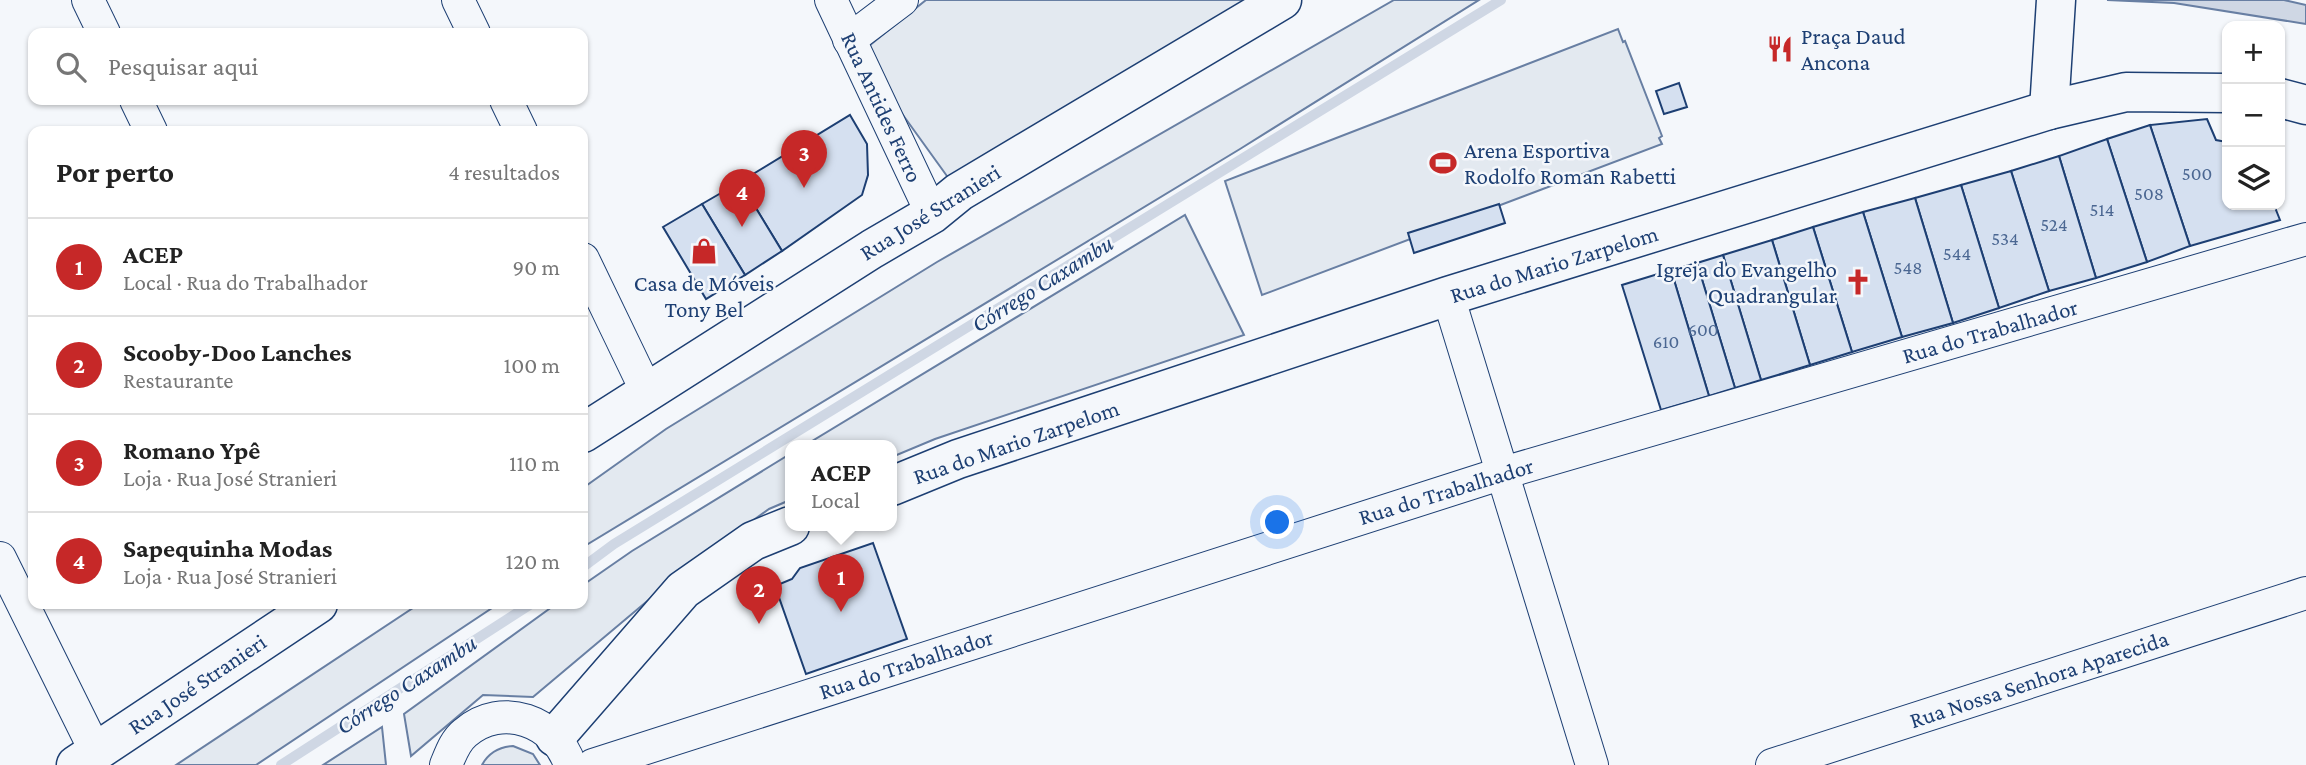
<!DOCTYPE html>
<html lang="pt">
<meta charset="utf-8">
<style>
body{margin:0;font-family:"Crimson Pro",serif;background:#f2f2f2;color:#222}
.controls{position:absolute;right:21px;top:21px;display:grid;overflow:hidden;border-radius:14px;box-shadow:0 2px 5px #0004}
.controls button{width:63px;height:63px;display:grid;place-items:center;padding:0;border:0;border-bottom:2px solid #e0e0e0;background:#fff;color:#222;font:35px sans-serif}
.you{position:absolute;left:1278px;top:523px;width:24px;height:24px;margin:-18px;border:5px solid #fff;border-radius:50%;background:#1a73e8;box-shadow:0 0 0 10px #1a73e833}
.badge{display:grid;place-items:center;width:46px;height:46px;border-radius:50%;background:#c62828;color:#fff;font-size:23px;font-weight:700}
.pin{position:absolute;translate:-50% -58px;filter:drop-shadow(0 2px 4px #0008)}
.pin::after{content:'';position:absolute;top:37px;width:24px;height:21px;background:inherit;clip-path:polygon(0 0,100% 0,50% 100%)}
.popup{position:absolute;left:785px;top:440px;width:112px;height:91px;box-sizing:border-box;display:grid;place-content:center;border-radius:14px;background:#fff;filter:drop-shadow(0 2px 5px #0005);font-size:23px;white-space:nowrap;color:#767676}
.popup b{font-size:26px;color:#222}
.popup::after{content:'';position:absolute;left:50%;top:100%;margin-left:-14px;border:14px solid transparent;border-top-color:#fff}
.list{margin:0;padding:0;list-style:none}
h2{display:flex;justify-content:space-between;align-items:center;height:91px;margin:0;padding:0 28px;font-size:30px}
h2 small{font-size:23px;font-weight:400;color:#767676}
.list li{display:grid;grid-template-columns:46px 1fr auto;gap:21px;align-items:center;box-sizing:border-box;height:98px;padding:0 28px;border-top:2px solid #e0e0e0}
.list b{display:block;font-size:26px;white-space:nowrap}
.list p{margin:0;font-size:23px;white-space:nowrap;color:#767676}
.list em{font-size:23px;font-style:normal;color:#767676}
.icon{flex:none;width:38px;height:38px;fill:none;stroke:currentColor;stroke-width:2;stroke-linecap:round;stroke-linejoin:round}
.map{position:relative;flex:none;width:2306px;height:765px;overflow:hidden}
.search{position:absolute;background:#fff;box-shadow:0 2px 5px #0004;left:28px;top:28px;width:560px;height:77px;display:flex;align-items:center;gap:18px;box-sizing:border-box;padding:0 24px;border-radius:14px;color:#767676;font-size:26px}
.panel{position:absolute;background:#fff;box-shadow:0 2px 5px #0004;left:28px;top:126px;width:560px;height:483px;border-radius:14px}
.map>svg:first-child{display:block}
.green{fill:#e3e9f0;stroke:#687fa3;stroke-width:2}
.water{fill:#cfd7e4;stroke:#687fa3;stroke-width:2}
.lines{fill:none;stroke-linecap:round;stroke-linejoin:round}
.stream{stroke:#cfd7e4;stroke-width:10}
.building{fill:#d5e0f0;stroke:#1d3f73;stroke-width:2}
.street-casing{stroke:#1d3f73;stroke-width:34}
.secondary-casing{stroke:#1d3f73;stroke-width:41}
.street{stroke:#f4f7fb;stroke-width:32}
.secondary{stroke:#f4f7fb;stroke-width:38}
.labels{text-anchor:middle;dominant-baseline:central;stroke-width:5;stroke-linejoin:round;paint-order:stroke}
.number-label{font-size:19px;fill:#4b6792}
.poi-label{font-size:23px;fill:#1d3f73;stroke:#f4f7fb;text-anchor:start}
.street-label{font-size:23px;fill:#1d3f73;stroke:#f4f7fb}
.water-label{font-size:24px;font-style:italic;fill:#1d3f73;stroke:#f4f7fb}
</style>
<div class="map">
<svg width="2306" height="765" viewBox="0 0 2306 765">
<rect width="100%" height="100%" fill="#f4f7fb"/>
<!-- green -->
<g class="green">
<path d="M926,0H1250L952,183L859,54Z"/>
<path d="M1394,0H1479L1240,149L583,547V488L666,429L937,262Z"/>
<path d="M1618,29L1623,42L1625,41L1662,136L1659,138L1662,144L1262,295L1225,181Z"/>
<path d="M1185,215L1244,335L935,439L892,457V446H804Z"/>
<path d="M790,454V500L769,509L683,571L533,697L483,695L411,756L404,714L556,604H583V585L632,551Z"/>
<path d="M419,604H498L256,765H176Z"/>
<path d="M382,727L386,765H323Z"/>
<path d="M513,746L533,754L540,765H482C489,752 499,747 513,746Z"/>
</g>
<!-- water -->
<path class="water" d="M2107,0H2284L2306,5V24L2174,3Z"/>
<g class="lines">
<!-- stream -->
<g class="stream">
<path d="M583,567L614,544L1501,0"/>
<path d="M281,765L531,604"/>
</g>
</g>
<!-- building -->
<g class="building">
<path d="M1679,83L1687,107L1664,114L1656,91Z"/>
<path d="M850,115L867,144L868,175L862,195L782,251L740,182Z"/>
<path d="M2207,119L2216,140L2227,142V205H2274L2280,220L2190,246L2150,125Z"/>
<path d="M2150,125L2190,246L2147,262L2107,139Z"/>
<path d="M2107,139L2147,262L2096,278L2059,156Z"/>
<path d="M2059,156L2096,278L2049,291L2011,171Z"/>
<path d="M2011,171L2049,291L1999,308L1961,185Z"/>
<path d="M740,182L782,251L745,275L702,204Z"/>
<path d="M1961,185L1999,308L1953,323L1915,198Z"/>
<path d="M1915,198L1953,323L1902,337L1863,212Z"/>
<path d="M702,204L745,275L706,299L663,227Z"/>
<path d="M1499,204L1505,223L1414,253L1408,233Z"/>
<path d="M1863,212L1902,337L1852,352L1813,227Z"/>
<path d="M1813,227L1852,352L1810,365L1772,240Z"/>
<path d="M1772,240L1810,365L1761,380L1723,255Z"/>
<path d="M1723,255L1761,380L1735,388L1697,263Z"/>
<path d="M1697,263L1735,388L1709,396L1671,270Z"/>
<path d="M1671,270L1709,396L1661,410L1622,285Z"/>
<path d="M873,543L907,639L806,674L775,586L792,579L800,568Z"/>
</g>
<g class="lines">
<!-- street casing -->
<g class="street-casing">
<g id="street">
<path d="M88,0L104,33"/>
<path d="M458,0L474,33"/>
<path d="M831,0L932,214"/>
<path d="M849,40L902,0"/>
<path d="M136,100L151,131"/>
<path d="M506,100L521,131"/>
<path d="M583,259L647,392"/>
<path d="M1448,296L1592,765"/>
<path d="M0,558L96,752"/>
<path d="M446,765C451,753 455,741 465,733C502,701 556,721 570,765"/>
<path d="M593,765L1503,473L2306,239"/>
<path d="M1772,765L2306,593"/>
</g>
</g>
<!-- secondary casing -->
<g class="secondary-casing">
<g id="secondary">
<path d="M2280,98L2306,105"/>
<path d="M2049,110L2056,0"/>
<path d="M583,433L872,249L932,214L959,192L1282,0"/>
<path d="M892,486L958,459L1448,296L2049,110L2126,92L2227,93"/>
<path d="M555,737L683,590L753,541L790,526"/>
<path d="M76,765L318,604"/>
</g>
</g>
<!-- street -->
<use href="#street" class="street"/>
<!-- secondary -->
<use href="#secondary" class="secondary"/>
</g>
<!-- icons -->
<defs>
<g id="restaurant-bare" transform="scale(2.1)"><path d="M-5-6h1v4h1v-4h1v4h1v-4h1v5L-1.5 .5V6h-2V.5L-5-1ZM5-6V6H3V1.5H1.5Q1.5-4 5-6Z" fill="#c62828" stroke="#f4f7fb" stroke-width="2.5" paint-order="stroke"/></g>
<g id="stadium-bare" transform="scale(2.1)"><path d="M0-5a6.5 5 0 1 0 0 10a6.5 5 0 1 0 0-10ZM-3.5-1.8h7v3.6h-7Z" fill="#c62828" stroke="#f4f7fb" stroke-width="2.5" paint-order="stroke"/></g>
<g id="shop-bare" transform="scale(2.1)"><path d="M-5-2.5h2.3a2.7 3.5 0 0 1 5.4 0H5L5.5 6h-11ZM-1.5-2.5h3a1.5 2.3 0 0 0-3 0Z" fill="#c62828" stroke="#f4f7fb" stroke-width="2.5" paint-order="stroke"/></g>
<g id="church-bare" transform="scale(2.1)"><path d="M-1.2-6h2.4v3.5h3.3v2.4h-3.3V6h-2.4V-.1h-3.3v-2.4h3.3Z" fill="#c62828" stroke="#f4f7fb" stroke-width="2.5" paint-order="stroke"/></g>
</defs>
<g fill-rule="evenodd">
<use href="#restaurant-bare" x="1780" y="49"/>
<use href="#stadium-bare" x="1443" y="163"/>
<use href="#shop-bare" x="704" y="251"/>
<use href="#church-bare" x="1858" y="282"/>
</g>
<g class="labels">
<!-- number labels -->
<g class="number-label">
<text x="2197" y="173">500</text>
<text x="2149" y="193">508</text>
<text x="2102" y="209">514</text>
<text x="2054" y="224">524</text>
<text x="2005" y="238">534</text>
<text x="1957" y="253">544</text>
<text x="1908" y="267">548</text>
<text x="1703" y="329">600</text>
<text x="1666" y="341">610</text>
</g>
<!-- poi labels -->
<g class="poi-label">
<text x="1801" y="36">Praça Daud<tspan x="1801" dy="26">Ancona</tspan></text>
<text x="1464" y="150">Arena Esportiva<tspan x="1464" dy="26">Rodolfo Roman Rabetti</tspan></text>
<text x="1837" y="269" text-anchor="end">Igreja do Evangelho<tspan x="1837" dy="26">Quadrangular</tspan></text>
<text x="704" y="283" text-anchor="middle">Casa de Móveis<tspan x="704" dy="26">Tony Bel</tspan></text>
</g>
<!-- street labels -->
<g class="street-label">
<text transform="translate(882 107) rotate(65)">Rua Antides Ferro</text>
<text transform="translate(930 212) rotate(-32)">Rua José Stranieri</text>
<text transform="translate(1554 264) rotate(-17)">Rua do Mario Zarpelom</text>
<text transform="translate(1990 331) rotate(-16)">Rua do Trabalhador</text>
<text transform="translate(1016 442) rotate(-19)">Rua do Mario Zarpelom</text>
<text transform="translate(1446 491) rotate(-17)">Rua do Trabalhador</text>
<text transform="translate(906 664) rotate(-18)">Rua do Trabalhador</text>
<text transform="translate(2039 679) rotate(-18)">Rua Nossa Senhora Aparecida</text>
<text transform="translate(197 684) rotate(-34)">Rua José Stranieri</text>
</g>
<!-- water labels -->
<g class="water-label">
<text transform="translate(1042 283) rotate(-32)">Córrego Caxambu</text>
<text transform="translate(406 684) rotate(-33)">Córrego Caxambu</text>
</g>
</g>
</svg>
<div class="controls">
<button>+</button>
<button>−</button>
<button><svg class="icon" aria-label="layers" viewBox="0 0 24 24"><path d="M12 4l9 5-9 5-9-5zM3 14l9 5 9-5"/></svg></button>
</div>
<div class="you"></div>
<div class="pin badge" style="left:841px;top:612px">1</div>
<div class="popup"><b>ACEP</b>Local</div>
<div class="pin badge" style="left:759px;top:624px">2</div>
<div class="pin badge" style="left:804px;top:188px">3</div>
<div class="pin badge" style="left:742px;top:227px">4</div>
<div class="search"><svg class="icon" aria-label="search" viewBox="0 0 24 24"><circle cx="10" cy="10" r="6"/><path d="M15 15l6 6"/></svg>Pesquisar aqui</div>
<section class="panel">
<h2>Por perto<small>4 resultados</small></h2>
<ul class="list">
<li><span class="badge">1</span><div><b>ACEP</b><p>Local · Rua do Trabalhador</p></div><em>90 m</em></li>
<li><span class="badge">2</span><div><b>Scooby-Doo Lanches</b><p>Restaurante</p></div><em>100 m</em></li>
<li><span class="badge">3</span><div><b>Romano Ypê</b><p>Loja · Rua José Stranieri</p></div><em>110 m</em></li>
<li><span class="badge">4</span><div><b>Sapequinha Modas</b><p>Loja · Rua José Stranieri</p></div><em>120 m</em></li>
</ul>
</section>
</div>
